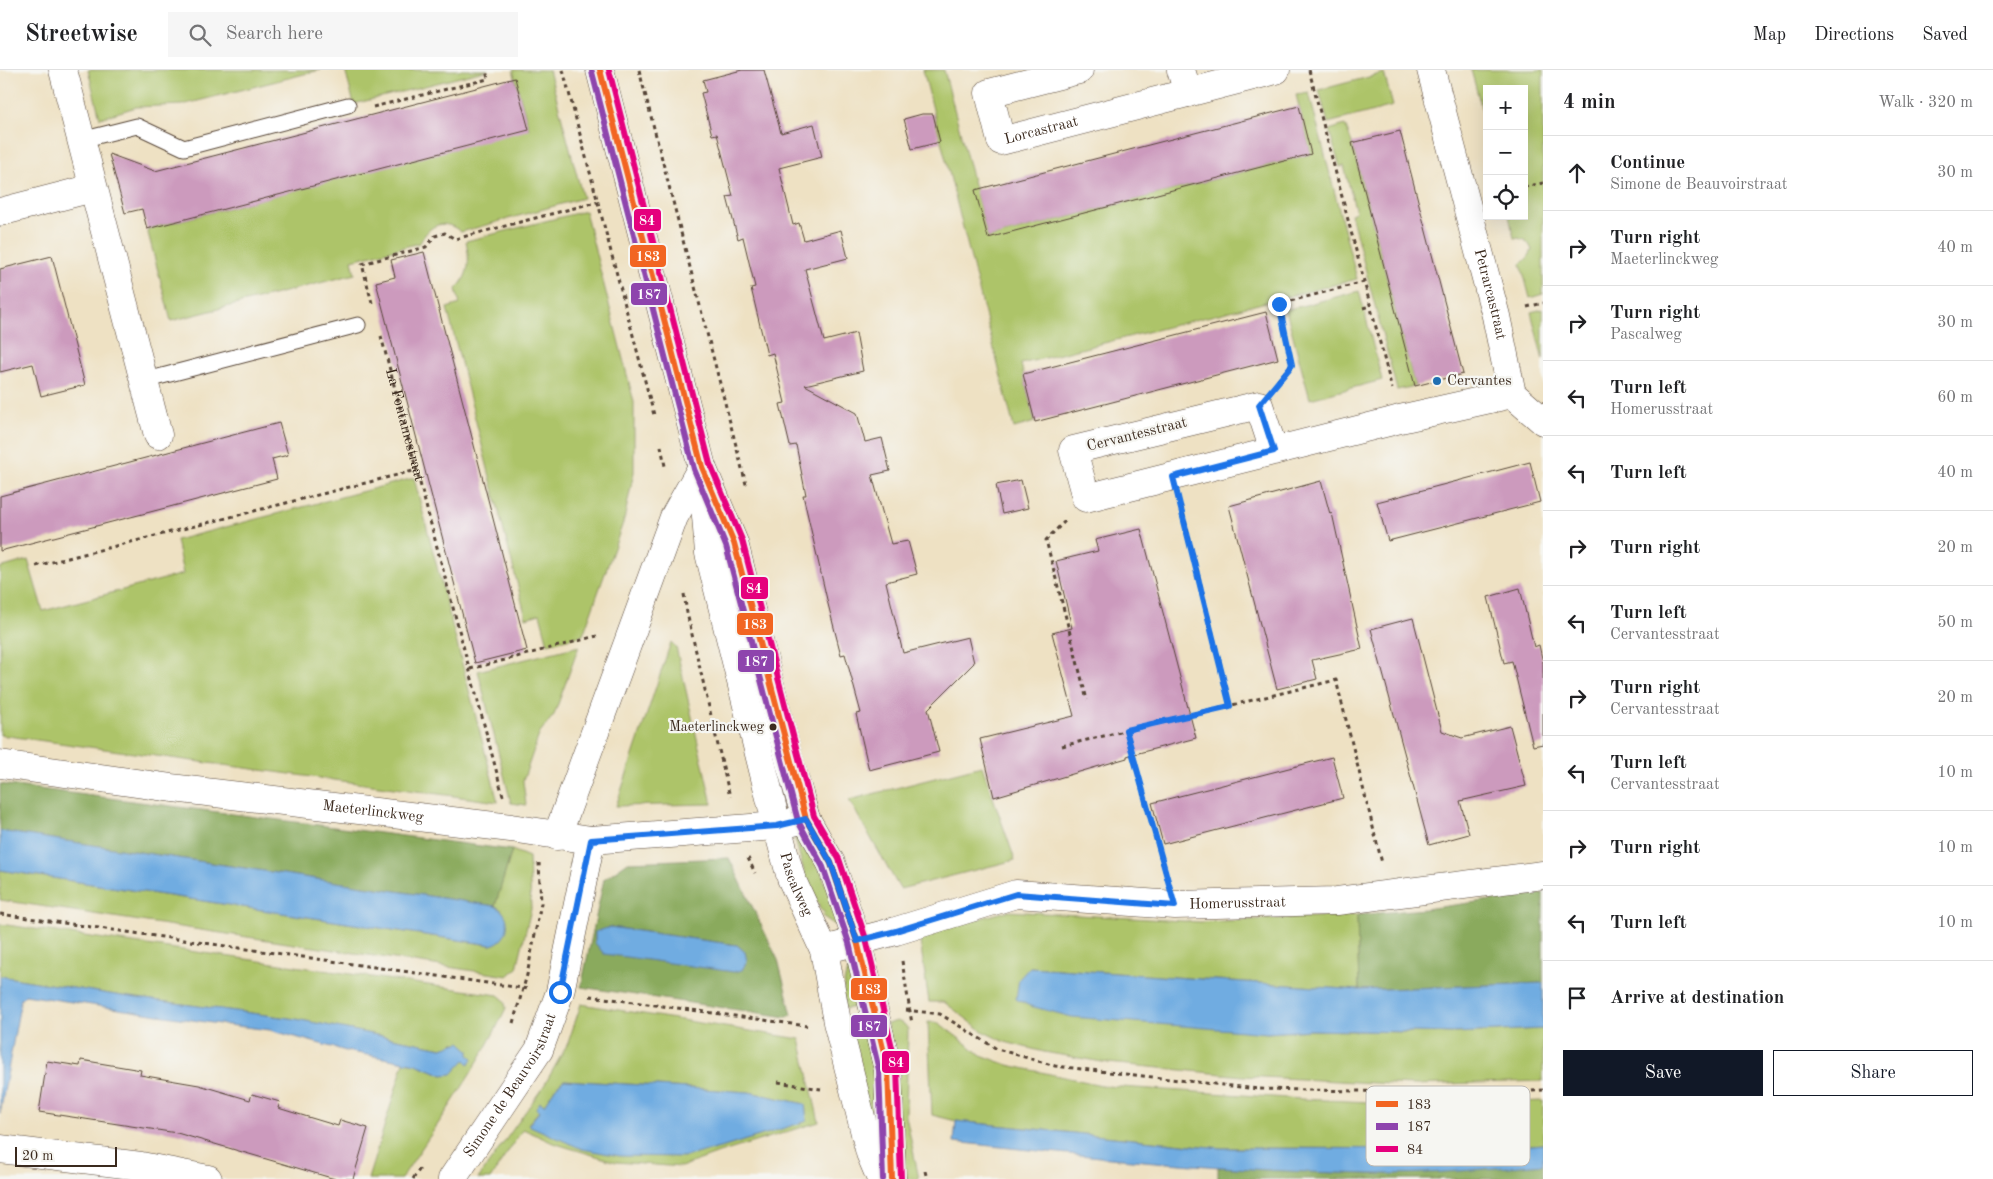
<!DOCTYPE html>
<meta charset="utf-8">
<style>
body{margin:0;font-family:"Old Standard TT",serif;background:#f6f6f6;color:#202124}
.controls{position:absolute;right:15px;top:15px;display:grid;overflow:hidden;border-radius:0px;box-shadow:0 5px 20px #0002}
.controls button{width:45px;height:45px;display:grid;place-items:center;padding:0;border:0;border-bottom:1px solid #e0e0e0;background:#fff;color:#202124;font:25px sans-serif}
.scale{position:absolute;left:15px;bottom:12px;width:102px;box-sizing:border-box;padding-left:5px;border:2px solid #3b2a1e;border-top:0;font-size:14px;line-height:18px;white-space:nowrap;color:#3b2a1e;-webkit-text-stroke:4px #f6f6f2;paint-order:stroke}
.stop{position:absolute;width:15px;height:15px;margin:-11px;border:4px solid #1a73e8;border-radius:50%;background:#fff}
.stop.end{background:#1a73e8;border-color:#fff;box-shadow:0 1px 5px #0008}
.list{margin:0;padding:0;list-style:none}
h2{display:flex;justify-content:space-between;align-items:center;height:65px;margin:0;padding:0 20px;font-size:21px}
h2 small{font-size:16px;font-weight:400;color:#757577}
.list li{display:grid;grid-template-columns:32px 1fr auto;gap:15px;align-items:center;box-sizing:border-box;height:75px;padding:0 20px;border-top:1px solid #e0e0e0}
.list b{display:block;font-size:19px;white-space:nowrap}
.list p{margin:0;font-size:16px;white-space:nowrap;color:#757577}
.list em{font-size:16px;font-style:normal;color:#757577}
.actions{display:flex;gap:10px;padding:15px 20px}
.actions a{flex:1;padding:11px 0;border:1px solid #111827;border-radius:0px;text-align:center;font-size:18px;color:#111827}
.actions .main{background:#111827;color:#fff}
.icon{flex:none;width:28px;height:28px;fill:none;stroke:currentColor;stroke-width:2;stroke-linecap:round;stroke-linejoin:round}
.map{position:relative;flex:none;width:1543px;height:1109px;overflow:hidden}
header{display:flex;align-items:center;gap:30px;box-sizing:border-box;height:70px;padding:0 25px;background:#fff;border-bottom:1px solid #e0e0e0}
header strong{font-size:24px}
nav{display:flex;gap:28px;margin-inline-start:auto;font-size:18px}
.search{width:350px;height:45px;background:#f6f6f6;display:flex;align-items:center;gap:12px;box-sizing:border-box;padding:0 18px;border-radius:0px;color:#757577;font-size:19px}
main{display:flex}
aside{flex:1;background:#fff}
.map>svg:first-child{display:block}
.green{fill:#adc469;stroke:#747744;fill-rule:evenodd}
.forest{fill:#8aaa5d;stroke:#626a3e;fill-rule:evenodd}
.water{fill:#70ace1;stroke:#566b80}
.building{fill:#cc9abd}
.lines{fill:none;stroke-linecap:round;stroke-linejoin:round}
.service-casing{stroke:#564537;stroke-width:17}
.minor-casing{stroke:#564537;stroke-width:29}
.tertiary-casing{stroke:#564537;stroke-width:29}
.path{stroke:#564537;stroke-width:3;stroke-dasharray:4 4;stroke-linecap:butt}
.service{stroke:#fff;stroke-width:15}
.minor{stroke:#fff;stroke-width:28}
.tertiary{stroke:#fff;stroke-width:28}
.bus-1-casing{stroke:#f6f6f2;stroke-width:10}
.bus-2-casing{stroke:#f6f6f2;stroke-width:10}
.bus-3-casing{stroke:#f6f6f2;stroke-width:10}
.bus-1{stroke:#f26522;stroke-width:6}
.bus-2{stroke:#8e44ad;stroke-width:6}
.bus-3{stroke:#e5007d;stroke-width:6}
.route{stroke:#1a73e8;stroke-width:6}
.poi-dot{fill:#1f6fb2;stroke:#f6f6f2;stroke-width:2}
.bus-dot{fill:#3b2a1e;stroke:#f6f6f2;stroke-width:2}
.labels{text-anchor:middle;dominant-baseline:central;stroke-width:4.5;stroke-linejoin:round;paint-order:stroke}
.bus-label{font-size:14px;fill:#3b2a1e;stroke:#f6f6f2;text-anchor:end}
.street-label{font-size:15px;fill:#3b2a1e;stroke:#f6f6f2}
.poi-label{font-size:15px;fill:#3b2a1e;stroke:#f6f6f2;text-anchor:start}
.key{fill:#f6f6f2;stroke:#beb9b2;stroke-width:1}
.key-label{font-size:14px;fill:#3b2a1e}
.line-badge{stroke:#f6f6f2;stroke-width:2}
.badge-label{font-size:14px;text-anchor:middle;font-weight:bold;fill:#fff}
</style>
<header>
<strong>Streetwise</strong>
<div class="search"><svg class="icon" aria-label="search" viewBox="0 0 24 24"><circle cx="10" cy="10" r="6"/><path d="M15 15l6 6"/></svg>Search here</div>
<nav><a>Map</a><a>Directions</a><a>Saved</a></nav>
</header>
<main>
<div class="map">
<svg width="1543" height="1109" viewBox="0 0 1543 1109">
<rect width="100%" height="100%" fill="#f6f6f2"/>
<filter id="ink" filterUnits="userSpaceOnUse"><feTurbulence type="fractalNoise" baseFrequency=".02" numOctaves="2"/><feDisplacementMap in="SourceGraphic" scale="10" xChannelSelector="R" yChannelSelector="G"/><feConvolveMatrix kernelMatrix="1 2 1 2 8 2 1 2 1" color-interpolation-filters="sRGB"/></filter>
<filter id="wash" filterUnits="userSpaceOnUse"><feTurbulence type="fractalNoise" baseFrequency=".0096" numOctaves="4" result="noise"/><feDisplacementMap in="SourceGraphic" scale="20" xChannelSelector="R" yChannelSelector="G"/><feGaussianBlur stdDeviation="1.12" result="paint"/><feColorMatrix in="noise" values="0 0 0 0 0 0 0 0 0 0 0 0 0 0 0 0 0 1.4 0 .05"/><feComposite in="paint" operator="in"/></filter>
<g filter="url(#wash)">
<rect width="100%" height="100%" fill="#eee1c3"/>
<!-- green -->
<g class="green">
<path d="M88,0H320L182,35L136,37L100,48Z"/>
<path d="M345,0H488L354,34Z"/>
<path d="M513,0H549L583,128L461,162C444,148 429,154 420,173L352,190L355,204L171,251L147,159L529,59Z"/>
<path d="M923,0H944L988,168L1311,84L1296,25L1309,23L1357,209L1021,294L1035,352L1014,358Z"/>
<path d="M1471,0H1543V224L1530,228L1521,194L1529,186L1532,180C1528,171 1524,168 1514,168L1509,146H1524V19H1487V58Z"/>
<path d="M1384,3L1393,36L1328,53L1319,20Z"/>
<path d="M1345,55L1352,73L1415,316L1397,320L1351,144L1356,142L1344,96L1340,97L1329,60Z"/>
<path d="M585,141L634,332V402L624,450L583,565L548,574L540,544L526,548L447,238L460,234L456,219C470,205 470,190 466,171Z"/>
<path d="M1359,221L1382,310L1310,329L1286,240Z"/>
<path d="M1543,239V290L1531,242Z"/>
<path d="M414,408L498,732L0,665V498L28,490L43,541L183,504L176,470Z"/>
<path d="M671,572L676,577L712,734L616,736Z"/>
<path d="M579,576L554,645L540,662L523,711L526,735L511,733L478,601Z"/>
<path d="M982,696L1015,790L900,819L849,730Z"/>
<path d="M792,759L810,774L842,855H835L822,846L825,843L821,840L806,808Z"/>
<path d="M512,780L529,787L531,839L517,898L508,906L0,830V800L491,875L502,840L495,836Z"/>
<path d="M1007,841L1201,852L1357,845L1359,920L1030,897L1267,963L1311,960L1454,963L1543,959V1011L1412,1015L1243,1006L1108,993L1044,982L1005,972L984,962L944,932H929L919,865Z"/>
<path d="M0,854L498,925L504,930L506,938C478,999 438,1053 401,1109H368L404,992L416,994L443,1005L455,972L450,976L442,978L296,949L122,926L0,906Z"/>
<path d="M853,893L865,935L845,939C842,921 842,908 853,893Z"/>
<path d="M581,934L800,969L819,1052L719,1083L681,1097L616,1092L553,1073L523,1059L490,1109H478L545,1014L568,973ZM564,1010L749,1022L805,1034L807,1050L724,1077L528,1054L539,1041L536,1038L540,1033L544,1035L556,1017Z"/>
<path d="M897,951L904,954L908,959L906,1046L919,1109H906L904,1100L887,954Z"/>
<path d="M928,952L939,953L981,985L1008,995L1106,1016L1302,1029L1437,1035L1543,1031V1074L1487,1079L1221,1078L956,1051L932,1045Z"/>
<path d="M870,957L876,995L877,1049L869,1047L848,962Z"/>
</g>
<!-- forest -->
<g class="forest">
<path d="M0,714L512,780L495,836L0,761Z"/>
<path d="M729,788L778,890L792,945L787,947L581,917L604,809L628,792ZM610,857L737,875L745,882L595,873V863Z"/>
<path d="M1543,823V913L1359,920L1357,845L1425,839Z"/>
<path d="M1543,1094V1109H1218V1097L1371,1104L1478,1099Z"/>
</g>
<!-- water -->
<g class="water">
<path d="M0,761L495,836C514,845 510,871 491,875L0,800Z"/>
<path d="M610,857L737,875L745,882L747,891L742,900L734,902L604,884L595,873V862Z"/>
<path d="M1030,897L1359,920L1543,913V959L1454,963L1311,960L1267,963L1072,947L1030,936L1016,929L1019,909Z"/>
<path d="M0,906L122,926L296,949L442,978L460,972L469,980V985L473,988L469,994L465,990L452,1004L443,1005L416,994L346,981L270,960L212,953L25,925L21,929L0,1044Z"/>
<path d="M564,1010L749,1022L805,1034L807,1051L724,1077L683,1087L620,1086L582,1079L528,1055L539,1042L536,1038L540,1032L544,1035L556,1017Z"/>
<path d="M956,1051L1221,1078L1487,1079L1543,1074V1094C1486,1099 1427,1105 1369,1104C1230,1101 1092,1087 954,1072Z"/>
</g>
<g id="blocks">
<!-- building -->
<g class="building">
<path d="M742,0H764L781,63L814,54L822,87L779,98L793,155L799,153L804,170L841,160L848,188L805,199L824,271L856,263L863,301L805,315L857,343L865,372L882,368L890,401L872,405L891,474L908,471L917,504L886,512L903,583L968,567L974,593L928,639L939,682L869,700L856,644L861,643L845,584L841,585L828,534L803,425H806L796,375L790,376L780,334L785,333L773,283L767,285L751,218L755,217L743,167L738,169L727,127L733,126L717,64L712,65L701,23L706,22L703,10Z"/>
<path d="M515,8L529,60L147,159L142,139L125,143L109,84L155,101Z"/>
<path d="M1299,36L1311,84L988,168L975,120Z"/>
<path d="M922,44H933L940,72L912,79L904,49Z"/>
<path d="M1400,61L1463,304L1415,316L1352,73Z"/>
<path d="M424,182L527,580L475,593L376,212L395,207L391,190Z"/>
<path d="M52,186L85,315L41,326L33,294L0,302V199Z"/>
<path d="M1266,242L1278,289L1035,352L1023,304Z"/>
<path d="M279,353L288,385L272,389L277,409L0,481V426Z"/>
<path d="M1530,392L1540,432L1388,471L1377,432Z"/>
<path d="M1021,410L1028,438L1002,444L996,415Z"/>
<path d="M1321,411L1330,444L1332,443L1362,579L1312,590L1317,609L1277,619L1229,436Z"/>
<path d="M1141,459L1196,668L1127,686V688L994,727L980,669L1074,646L1052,563L1072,558L1056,491L1098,481L1095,470Z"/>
<path d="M1520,518L1534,577L1539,575L1543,593V674L1533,676L1512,591L1504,593L1488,527Z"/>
<path d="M1413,548L1442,661L1462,668L1510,656L1526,716L1460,731L1469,764L1429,775L1371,559Z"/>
<path d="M1332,687L1343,728L1163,774L1152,733Z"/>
<path d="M81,990L141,1000L140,1005L199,1015L250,1030L252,1024L280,1032L278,1038L338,1056L340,1050L368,1058L353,1109H335L177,1063L39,1042L47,991L80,996Z"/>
</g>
</g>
</g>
<g filter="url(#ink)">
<use href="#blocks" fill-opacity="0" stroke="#564537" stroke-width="1"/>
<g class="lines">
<!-- service casing -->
<g class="service-casing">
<g id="service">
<path d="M81,70L137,56L184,78L348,35"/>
<path d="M143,311L358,255"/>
</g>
</g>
<!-- minor casing -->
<g class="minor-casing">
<g id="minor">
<path d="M63,0L158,365"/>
<path id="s2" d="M1079,0L989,23L1001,71L1276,0"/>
<path d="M1181,0L1188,23"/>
<path id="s3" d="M1431,0L1496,246L1512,324L1543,351"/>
<path d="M0,142L93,118"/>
<path d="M1274,381L1259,335L1073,380L1086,428C1187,403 1288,378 1389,352L1400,349L1512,324"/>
<path d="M557,766L674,447L702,397"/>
<path id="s4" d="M824,880L896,861L1016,824L1175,835L1337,831L1543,805"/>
<path d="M0,1079L141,1096L208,1109"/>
<path id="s5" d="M452,1109L539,980L560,922L591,770"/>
</g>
</g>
<!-- tertiary casing -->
<g class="tertiary-casing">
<g id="tertiary">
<path d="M600,0L702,397L734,473L790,693L806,749L831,793L857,871L888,999L892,1109"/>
<path id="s6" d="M704,421L709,483L777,756L791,808L824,880L837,952L870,1083L881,1109"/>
<path id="s7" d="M0,694L172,718L511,758L591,770L777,756L806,749"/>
</g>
</g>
<!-- path -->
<g class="path">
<path d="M563,0L654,345"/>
<path d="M639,0L747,418"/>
<path d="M1309,0L1392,319"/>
<path d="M373,37L488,9L486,0"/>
<path d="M1524,117L1543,113"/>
<path d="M372,233L362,194L426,177L435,166L445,163L455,169L597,132"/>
<path d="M1527,237L1543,233"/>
<path d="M1363,238L1370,236"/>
<path id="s1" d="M381,266L503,726"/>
<path d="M1278,311L1292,295L1279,234L1364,212"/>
<path d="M661,376L665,396"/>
<path d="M1181,436L1230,636"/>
<path d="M1065,451L1046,470L1087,630"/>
<path d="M36,496L417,400"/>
<path d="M684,524L687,543L730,727"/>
<path d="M470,599L597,566"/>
<path d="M1126,660L1166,804"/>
<path d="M1062,676L1336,610L1382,793"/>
<path d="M748,788L755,803"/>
<path d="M0,844L529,919"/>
<path d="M902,891L912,954"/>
<path d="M590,926L807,956"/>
<path d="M906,940L940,944L997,979L1055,996L1258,1019L1503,1024L1543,1020"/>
<path d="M513,953L527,905L541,833L539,793"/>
<path d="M778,1012L821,1019"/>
<path d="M925,1101L927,1109"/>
<path d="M413,1109L421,1097"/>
</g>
<!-- service -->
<use href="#service" class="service"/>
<!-- minor -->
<use href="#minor" class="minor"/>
<!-- tertiary -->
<use href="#tertiary" class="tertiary"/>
<!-- bus-1 casing -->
<g class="bus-1-casing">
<path id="bus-1" d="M600,0L702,397L734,473L806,749L831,793L857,871L888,999L892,1109"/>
</g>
<!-- bus-2 casing -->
<g class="bus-2-casing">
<path id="bus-2" d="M592,2L694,399L726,476L798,751L823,797L849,873L879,1000L883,1109"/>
</g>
<!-- bus-3 casing -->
<g class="bus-3-casing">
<path id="bus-3" d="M609,0L710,394L742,470L814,746L839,789L866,869L897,998L901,1109"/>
</g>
<!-- bus-1 -->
<use href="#bus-1" class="bus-1"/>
<!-- bus-2 -->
<use href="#bus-2" class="bus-2"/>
<!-- bus-3 -->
<use href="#bus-3" class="bus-3"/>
</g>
</g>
<g class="lines" filter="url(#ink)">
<!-- route -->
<path class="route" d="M560,922L591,770L777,756L806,749L831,793L857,871L896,861L1016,824L1175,836L1126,660L1230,636L1173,407L1274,381L1259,335L1292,295L1279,234"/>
</g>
<!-- markers -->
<circle class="poi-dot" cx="1437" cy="311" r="5"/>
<circle class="bus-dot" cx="773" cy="657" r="4.5"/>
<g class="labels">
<!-- bus labels -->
<g class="bus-label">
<text x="764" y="657">Maeterlinckweg</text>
</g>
<!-- street labels -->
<g class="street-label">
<text stroke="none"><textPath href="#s2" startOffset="184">Lorcastraat</textPath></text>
<text stroke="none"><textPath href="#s3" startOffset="232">Petrarcastraat</textPath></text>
<text stroke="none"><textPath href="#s1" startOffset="92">La Fontainestraat</textPath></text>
<text transform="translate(1137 365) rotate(-14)">Cervantesstraat</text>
<text stroke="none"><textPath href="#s7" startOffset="376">Maeterlinckweg</textPath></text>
<text stroke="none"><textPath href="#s6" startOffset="405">Pascalweg</textPath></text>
<text stroke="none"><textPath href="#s4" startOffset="422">Homerusstraat</textPath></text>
<text stroke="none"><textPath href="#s5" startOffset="111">Simone de Beauvoirstraat</textPath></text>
</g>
<!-- poi labels -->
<g class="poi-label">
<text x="1447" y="311">Cervantes</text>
</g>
</g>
<!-- legend -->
<rect x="1366" y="1016" width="164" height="80" rx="8" class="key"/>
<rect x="1376" y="1031" width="22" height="6" fill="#f26522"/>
<rect x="1376" y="1053" width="22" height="7" fill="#8e44ad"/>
<rect x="1376" y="1076" width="22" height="6" fill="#e5007d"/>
<g class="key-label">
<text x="1407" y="1039">183</text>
<text x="1407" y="1061">187</text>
<text x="1407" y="1084">84</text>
</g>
<g class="line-badge">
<rect x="633" y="138" width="29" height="24" rx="5" fill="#e5007d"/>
<rect x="629" y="174" width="38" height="24" rx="5" fill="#f26522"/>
<rect x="630" y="212" width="38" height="24" rx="5" fill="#8e44ad"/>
<rect x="740" y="506" width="29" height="24" rx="5" fill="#e5007d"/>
<rect x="736" y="542" width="38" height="24" rx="5" fill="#f26522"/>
<rect x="737" y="579" width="38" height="24" rx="5" fill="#8e44ad"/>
<rect x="850" y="907" width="38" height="24" rx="5" fill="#f26522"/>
<rect x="850" y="944" width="38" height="24" rx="5" fill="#8e44ad"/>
<rect x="881" y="980" width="29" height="24" rx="5" fill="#e5007d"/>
</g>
<g class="badge-label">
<text x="647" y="155">84</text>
<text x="648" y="191">183</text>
<text x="649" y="229">187</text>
<text x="754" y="523">84</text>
<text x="755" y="559">183</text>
<text x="756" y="596">187</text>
<text x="869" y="924">183</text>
<text x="869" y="961">187</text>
<text x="896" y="997">84</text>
</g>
</svg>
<div class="controls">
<button>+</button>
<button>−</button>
<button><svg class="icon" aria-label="locate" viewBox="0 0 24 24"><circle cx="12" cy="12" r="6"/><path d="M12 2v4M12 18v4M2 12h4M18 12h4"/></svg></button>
</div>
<div class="scale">20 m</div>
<div class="stop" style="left:560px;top:922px"></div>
<div class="stop end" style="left:1279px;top:234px"></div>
</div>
<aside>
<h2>4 min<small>Walk · 320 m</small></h2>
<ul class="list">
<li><svg class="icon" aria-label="ahead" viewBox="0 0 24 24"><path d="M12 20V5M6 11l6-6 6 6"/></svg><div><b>Continue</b><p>Simone de Beauvoirstraat</p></div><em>30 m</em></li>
<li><svg class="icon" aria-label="right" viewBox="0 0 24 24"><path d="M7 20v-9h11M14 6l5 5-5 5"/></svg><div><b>Turn right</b><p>Maeterlinckweg</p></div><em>40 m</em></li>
<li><svg class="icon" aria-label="right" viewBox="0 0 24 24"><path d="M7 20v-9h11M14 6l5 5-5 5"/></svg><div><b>Turn right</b><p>Pascalweg</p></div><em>30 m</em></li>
<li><svg class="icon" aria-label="left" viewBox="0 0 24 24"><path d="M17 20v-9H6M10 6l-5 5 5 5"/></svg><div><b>Turn left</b><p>Homerusstraat</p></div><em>60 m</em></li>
<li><svg class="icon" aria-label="left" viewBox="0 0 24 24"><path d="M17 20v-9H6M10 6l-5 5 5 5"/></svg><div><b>Turn left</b></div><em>40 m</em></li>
<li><svg class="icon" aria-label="right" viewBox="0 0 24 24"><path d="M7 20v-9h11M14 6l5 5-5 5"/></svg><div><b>Turn right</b></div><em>20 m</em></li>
<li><svg class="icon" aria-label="left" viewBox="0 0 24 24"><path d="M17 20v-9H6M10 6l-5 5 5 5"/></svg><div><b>Turn left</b><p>Cervantesstraat</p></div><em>50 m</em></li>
<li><svg class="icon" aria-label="right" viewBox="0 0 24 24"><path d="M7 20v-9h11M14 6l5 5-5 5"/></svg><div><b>Turn right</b><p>Cervantesstraat</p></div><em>20 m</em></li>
<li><svg class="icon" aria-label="left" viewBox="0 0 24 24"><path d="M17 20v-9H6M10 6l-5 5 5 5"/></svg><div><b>Turn left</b><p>Cervantesstraat</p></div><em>10 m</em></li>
<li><svg class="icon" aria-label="right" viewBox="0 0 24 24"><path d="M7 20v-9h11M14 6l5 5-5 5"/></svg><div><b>Turn right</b></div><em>10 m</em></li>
<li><svg class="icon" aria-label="left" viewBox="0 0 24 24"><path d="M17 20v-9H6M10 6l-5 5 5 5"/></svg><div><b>Turn left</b></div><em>10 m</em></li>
<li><svg class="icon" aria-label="arrive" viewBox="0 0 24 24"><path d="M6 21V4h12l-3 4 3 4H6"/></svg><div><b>Arrive at destination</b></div></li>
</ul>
<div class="actions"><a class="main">Save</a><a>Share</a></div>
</aside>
</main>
